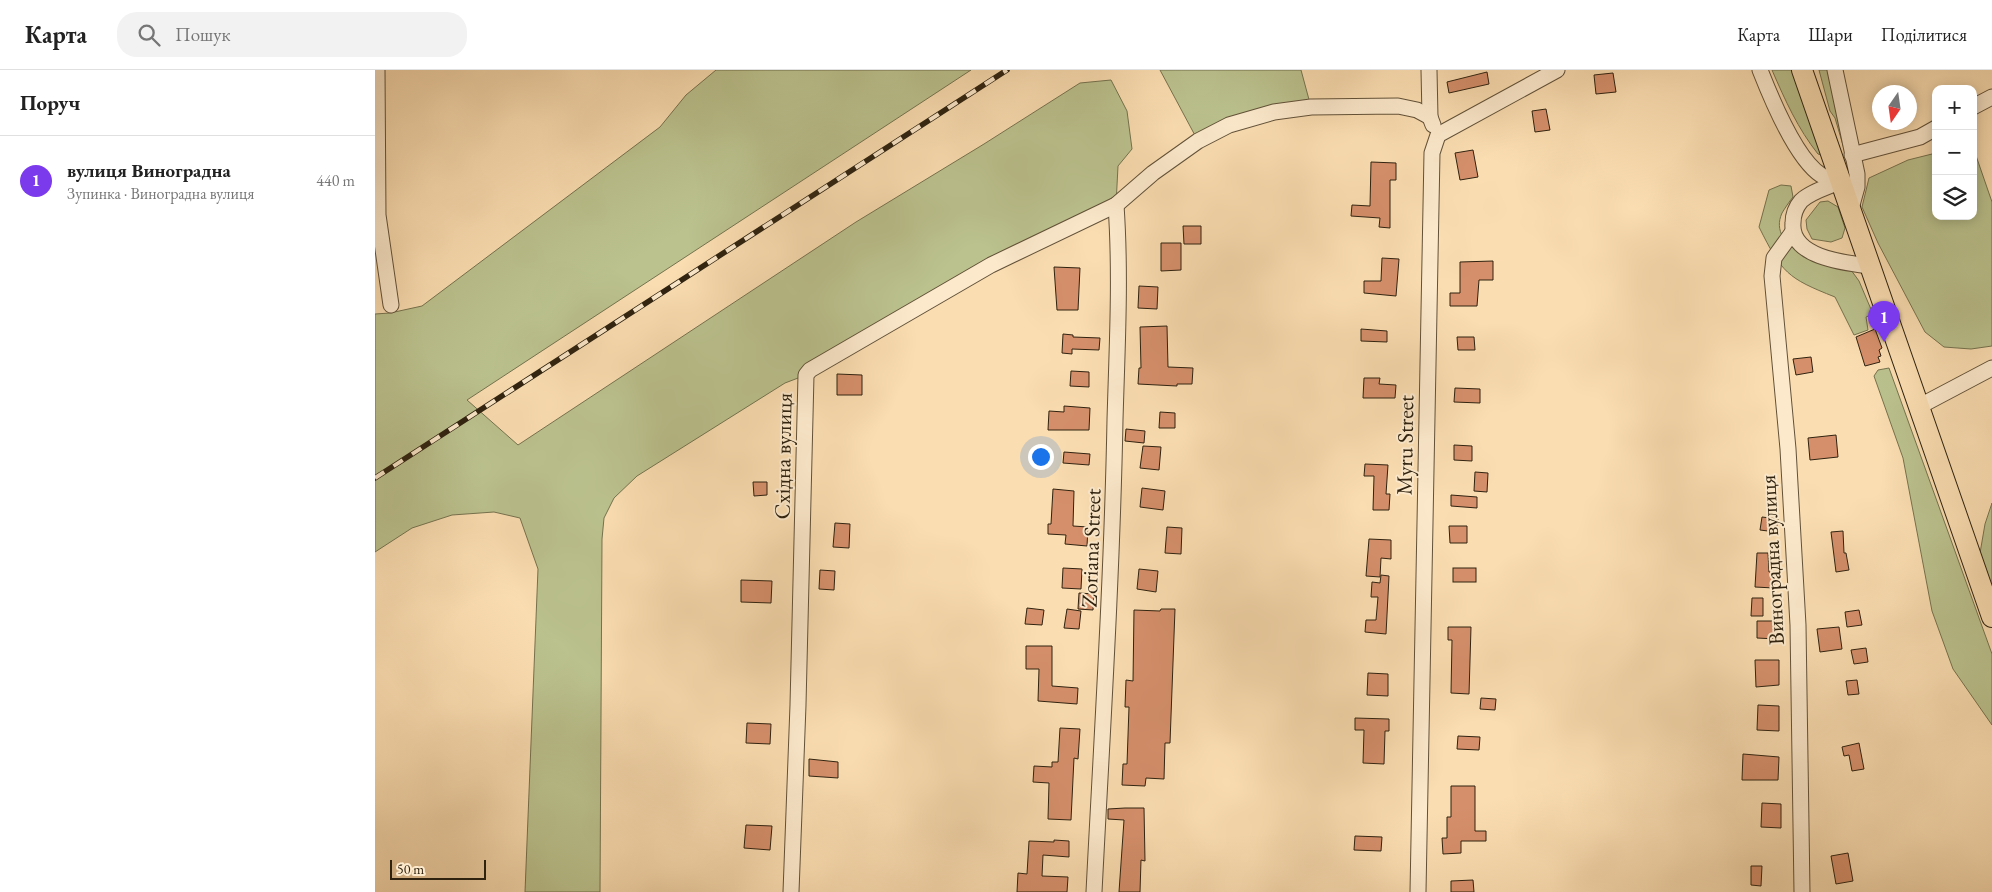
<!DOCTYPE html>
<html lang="uk">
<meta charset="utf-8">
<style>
body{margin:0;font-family:"EB Garamond",serif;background:#f2f2f2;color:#222}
.controls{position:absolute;right:15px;top:15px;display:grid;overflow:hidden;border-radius:10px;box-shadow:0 2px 12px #0003}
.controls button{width:45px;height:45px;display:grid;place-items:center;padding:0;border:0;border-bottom:1px solid #e0e0e0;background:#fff;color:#222;font:25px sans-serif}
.compass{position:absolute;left:1497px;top:15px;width:45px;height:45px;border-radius:50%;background:#fff;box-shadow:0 2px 12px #0003;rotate:193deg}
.scale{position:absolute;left:15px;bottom:12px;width:96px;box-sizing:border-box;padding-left:5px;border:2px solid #2f220f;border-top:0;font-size:14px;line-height:18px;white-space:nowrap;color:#2f220f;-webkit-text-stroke:4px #fce9cc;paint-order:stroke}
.you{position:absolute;left:665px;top:386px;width:18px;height:18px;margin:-12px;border:4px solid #fff;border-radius:50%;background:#1a73e8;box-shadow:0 0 0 8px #1a73e833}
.badge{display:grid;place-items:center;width:32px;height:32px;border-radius:50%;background:#7c3aed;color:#fff;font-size:16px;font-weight:700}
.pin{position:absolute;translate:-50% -41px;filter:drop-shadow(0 1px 2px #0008)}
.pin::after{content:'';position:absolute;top:26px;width:18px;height:15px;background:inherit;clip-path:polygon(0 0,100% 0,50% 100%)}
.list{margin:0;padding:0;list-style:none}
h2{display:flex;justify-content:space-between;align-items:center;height:65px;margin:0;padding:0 20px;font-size:21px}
h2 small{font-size:16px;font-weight:400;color:#767676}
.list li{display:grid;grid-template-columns:32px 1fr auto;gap:15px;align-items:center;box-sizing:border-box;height:90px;padding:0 20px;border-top:1px solid #e0e0e0}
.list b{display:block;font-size:19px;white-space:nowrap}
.list p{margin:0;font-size:16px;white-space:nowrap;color:#767676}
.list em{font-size:16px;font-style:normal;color:#767676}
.icon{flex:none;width:28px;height:28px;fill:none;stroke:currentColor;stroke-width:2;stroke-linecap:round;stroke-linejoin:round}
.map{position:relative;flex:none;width:1617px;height:822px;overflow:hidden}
header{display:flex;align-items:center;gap:30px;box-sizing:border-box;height:70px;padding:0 25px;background:#fff;border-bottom:1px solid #e0e0e0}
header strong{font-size:24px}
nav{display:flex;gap:28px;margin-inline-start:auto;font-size:18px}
.search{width:350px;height:45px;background:#f2f2f2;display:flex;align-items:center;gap:12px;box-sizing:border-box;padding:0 18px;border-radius:20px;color:#767676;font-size:19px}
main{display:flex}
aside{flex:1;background:#fff}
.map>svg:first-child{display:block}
.green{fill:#bbc28e;stroke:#75724e}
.building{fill:#d58f6b;stroke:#2f220f}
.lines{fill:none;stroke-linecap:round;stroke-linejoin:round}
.minor-casing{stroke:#625138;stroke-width:17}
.major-casing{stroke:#2f220f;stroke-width:22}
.minor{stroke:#fce9cc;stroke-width:15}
.major{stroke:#faddb1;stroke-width:20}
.rail-casing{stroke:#2f220f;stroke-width:5.5}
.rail{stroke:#fce9cc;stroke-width:4;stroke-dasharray:11;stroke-linecap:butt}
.labels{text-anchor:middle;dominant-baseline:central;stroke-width:4;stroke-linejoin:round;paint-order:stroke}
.street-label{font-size:22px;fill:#2f220f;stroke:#fce9cc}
</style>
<header>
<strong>Карта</strong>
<div class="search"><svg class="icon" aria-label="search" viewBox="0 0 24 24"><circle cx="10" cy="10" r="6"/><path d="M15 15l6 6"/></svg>Пошук</div>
<nav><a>Карта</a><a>Шари</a><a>Поділитися</a></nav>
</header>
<main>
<aside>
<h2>Поруч<small></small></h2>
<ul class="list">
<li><span class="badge">1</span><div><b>вулиця Виноградна</b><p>Зупинка · Виноградна вулиця</p></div><em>440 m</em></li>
</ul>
</aside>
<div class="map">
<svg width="1617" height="822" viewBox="0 0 1617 822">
<rect width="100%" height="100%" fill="#faddb1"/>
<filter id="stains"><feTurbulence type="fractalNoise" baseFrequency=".004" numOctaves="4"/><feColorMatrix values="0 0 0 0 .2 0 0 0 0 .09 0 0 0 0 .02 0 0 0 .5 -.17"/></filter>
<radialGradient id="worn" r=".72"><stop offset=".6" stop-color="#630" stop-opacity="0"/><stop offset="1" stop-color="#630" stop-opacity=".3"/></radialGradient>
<!-- green -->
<g class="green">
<path d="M341,0H596L92,330L143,375L481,152L609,74L705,13L736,10L752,41L757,79L743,96L741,135L616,195L431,305L410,313L262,406L239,428L229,448L227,469L225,822H150L163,499L145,448L119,442L77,445L37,458L0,482V244L15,243L47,236L285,57L311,25Z"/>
<path d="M785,0H926L936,37L823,71Z"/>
<path d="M1397,0H1422L1450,86L1443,84C1423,59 1410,30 1397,0Z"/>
<path d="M1444,0H1460L1475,99L1460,48L1455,41Z"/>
<path d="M1598,77L1617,132V276L1596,279L1569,277L1550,262L1503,173L1487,137L1494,108L1533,90L1561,83V146H1598Z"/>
<path d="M1406,115L1416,116L1418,127C1414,132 1410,138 1407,143C1391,179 1452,196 1476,200L1484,211L1498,244L1491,247L1493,260L1479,265L1460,227C1412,208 1407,203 1384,157L1394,120Z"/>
<path d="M1453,131L1463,137L1470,158L1467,168L1456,172L1437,169L1432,159L1431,150L1445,132Z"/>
<path d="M1514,298L1617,584V655L1578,599L1557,541L1528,388L1499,306L1503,300Z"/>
<path d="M1617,433V540L1604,489L1610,454Z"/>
</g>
<!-- building -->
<g class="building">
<path d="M1112,2L1114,14L1074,23L1072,12Z"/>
<path d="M1238,3L1241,22L1221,24L1219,5Z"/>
<path d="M1171,39L1175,60L1160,62L1157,41Z"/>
<path d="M1098,80L1103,107L1085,110L1080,83Z"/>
<path d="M996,92L1021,93V110H1015V158L1004,157L1005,148L976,146L977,135L995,136Z"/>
<path d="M808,156H826V174H809Z"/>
<path d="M786,173H806V200L786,201Z"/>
<path d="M1007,188L1024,189L1021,226L989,223V211H1006Z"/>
<path d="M1118,191V210H1104L1102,236H1075V223H1085V192Z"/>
<path d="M679,197L705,198L703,240H682Z"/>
<path d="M764,216L783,217L782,239L763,238Z"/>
<path d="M792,256L793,297L818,298L817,314H802V316L763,314L764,298H766L765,257Z"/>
<path d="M986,259L1012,261V272L986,271Z"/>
<path d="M1500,259L1507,278L1504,280L1506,286L1503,287L1505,292L1490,296L1481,267Z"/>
<path d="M688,264L698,265V267L725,268L724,280L697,279V284L687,283Z"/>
<path d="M1082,267H1099L1100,280H1083Z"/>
<path d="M1436,287L1438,302L1421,305L1418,289Z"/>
<path d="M696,301L714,302V317L695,316Z"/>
<path d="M462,304L487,305V325H462Z"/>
<path d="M989,308H1005L1004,314L1021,315L1020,328H988Z"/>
<path d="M1080,318L1105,319V333L1079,332Z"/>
<path d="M689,336L715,338L714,360H673L674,341L689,342Z"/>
<path d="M785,342L800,343V358H784Z"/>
<path d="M751,359L770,361L769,373L750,371Z"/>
<path d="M1461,365L1463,387L1435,390L1433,368Z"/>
<path d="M1079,375L1097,376V391L1079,390Z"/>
<path d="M768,376L786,377L784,400L765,398Z"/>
<path d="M689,382L715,384L714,395L688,393Z"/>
<path d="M990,394L1013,395L1011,424H1015L1014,440H998L999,406H989Z"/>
<path d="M1100,402L1113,403L1112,422L1099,421Z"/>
<path d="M378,412H392V425L379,426Z"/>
<path d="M767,418L790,421L788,440L765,437Z"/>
<path d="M678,419L699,421L698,456L713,457L712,476L690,474L691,465L673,464V454H676Z"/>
<path d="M1076,425L1102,427V438L1076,436Z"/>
<path d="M1387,447L1403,449L1401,462L1385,460Z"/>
<path d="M460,453L475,454L474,478L458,477Z"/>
<path d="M1074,456H1092V473H1075Z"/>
<path d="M792,457L807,458L806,484L790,483Z"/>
<path d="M1468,461L1469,483H1471L1474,500L1461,502L1456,462Z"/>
<path d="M994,469L1016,470V489L1006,488L1005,507L991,506Z"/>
<path d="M1382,483H1393L1394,502L1400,503L1399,518L1380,517Z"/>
<path d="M688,498L707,499L706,519L687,518Z"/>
<rect x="1078" y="498" width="23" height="14"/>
<path d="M764,499L783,501L781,522L762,519Z"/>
<path d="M445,500L460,501L459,520L444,519Z"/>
<path d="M1006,505L1014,506L1011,564L990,562L991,550H1001L1003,527H996L997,512L1005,513Z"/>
<path d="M366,510L397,511L396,533L366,532Z"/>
<path d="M704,523L719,524L718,540L703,539Z"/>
<path d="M1377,528H1388V546H1376Z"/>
<path d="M652,538L669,540L667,555L650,554Z"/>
<path d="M692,539L706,541L704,559L689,558Z"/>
<path d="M786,539H800L795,673H790L789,709L771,708L770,716L747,715L748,694H752L754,637H750L751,610L758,611L759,540L785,541Z"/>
<path d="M1484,540L1487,555L1472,557L1470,542Z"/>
<path d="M1382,551H1402L1401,569L1382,568Z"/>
<path d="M1073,557H1096L1094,624L1076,623L1077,570H1073Z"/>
<path d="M1464,557L1467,579L1445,582L1442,559Z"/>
<path d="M651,576H677V616L703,618L702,634L663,631L664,599H651Z"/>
<path d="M1491,578L1493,592L1479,594L1476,580Z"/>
<path d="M1380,590H1404V615L1381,617Z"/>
<path d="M993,603L1013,604V626L992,625Z"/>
<path d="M1482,610L1484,624L1473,625L1471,611Z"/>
<path d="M1106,628L1121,629L1120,640L1105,639Z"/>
<path d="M1383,635L1404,636V661L1382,660Z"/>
<path d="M980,648L1014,649V661H1010L1009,694L988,693L989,660H980Z"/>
<path d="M372,653L396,654L395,674L371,673Z"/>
<path d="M685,658L705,659L703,689L699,688L696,750L673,749L674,713L658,712L659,696L677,697V692H683Z"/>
<path d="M1083,666L1105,667L1104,680L1082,679Z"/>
<path d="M1484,673L1489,699L1477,701L1474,685L1469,686L1467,677Z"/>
<path d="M1368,684L1404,687L1403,710H1367Z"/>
<path d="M434,689L463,692V708L434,706Z"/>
<path d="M1076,716H1100V761H1111V771H1086V783L1068,784L1067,768H1072V747H1076Z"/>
<path d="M1387,733L1406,734V758L1386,757Z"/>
<path d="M750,738H769L770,791L766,790L765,822H744L749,750L733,749V739Z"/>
<path d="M371,755L397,756L395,780L369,778Z"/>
<path d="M980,766L1007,767L1006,781L979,780Z"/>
<path d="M679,770L694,771V787L668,785L667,806L693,807L692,822H642L643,803L652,804L654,771L679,772Z"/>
<path d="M1473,783L1478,811L1461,814L1456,786Z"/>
<path d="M1376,796H1387L1386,816L1376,815Z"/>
<path d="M1098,810L1099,822H1076V811Z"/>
</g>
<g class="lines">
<!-- minor casing -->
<g class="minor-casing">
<g id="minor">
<path d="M2,0L3,145L16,235"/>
<path d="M1054,0L1055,47L1058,55"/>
<path d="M1385,0C1396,28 1421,89 1446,105C1451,109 1459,110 1464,112"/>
<path d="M1460,0L1482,104V117L1475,142"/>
<path d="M1598,37L1617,27"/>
<path d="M1477,85L1545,67L1561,58"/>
<path d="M1464,112C1453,117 1435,122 1426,131C1421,137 1418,145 1418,153C1415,187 1469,193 1494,196"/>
<path d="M1417,163L1399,188L1397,206L1413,379L1423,555L1427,822"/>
<path d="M1545,336L1617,298"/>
<path d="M416,822L423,635L431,305L435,300L616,195L741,135L778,103L823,71L854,55L899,42L936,37L1023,36L1042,40L1055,47"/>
<path d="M719,822C727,665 737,508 740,350C742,278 746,207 741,135"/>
<path d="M1043,822L1057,83L1063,65L1182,0"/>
</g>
</g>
<!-- major casing -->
<g class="major-casing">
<path id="major" d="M1427,0L1617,547"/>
</g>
<!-- minor -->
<use href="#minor" class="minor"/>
<!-- major -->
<use href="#major" class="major"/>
<!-- rail casing -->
<g class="rail-casing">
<path id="rail" d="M0,408L632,0"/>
</g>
<!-- rail -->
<use href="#rail" class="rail"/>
</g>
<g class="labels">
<!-- street labels -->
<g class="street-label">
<text transform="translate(1030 375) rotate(-89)">Myru Street</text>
<text transform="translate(408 386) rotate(-89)">Східна вулиця</text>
<text transform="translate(716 478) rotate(-88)">Zoriana Street</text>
<text transform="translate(1397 490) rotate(-93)">Виноградна вулиця</text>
</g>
</g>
<rect width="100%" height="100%" filter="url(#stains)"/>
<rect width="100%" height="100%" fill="url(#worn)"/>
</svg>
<div class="controls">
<button>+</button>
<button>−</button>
<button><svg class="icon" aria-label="layers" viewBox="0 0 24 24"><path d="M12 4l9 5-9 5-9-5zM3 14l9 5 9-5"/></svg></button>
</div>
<svg class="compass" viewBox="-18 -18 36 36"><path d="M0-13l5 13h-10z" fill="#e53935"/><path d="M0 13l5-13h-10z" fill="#767676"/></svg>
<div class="scale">50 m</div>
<div class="you"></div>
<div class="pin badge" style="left:1509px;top:272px">1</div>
</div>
</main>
